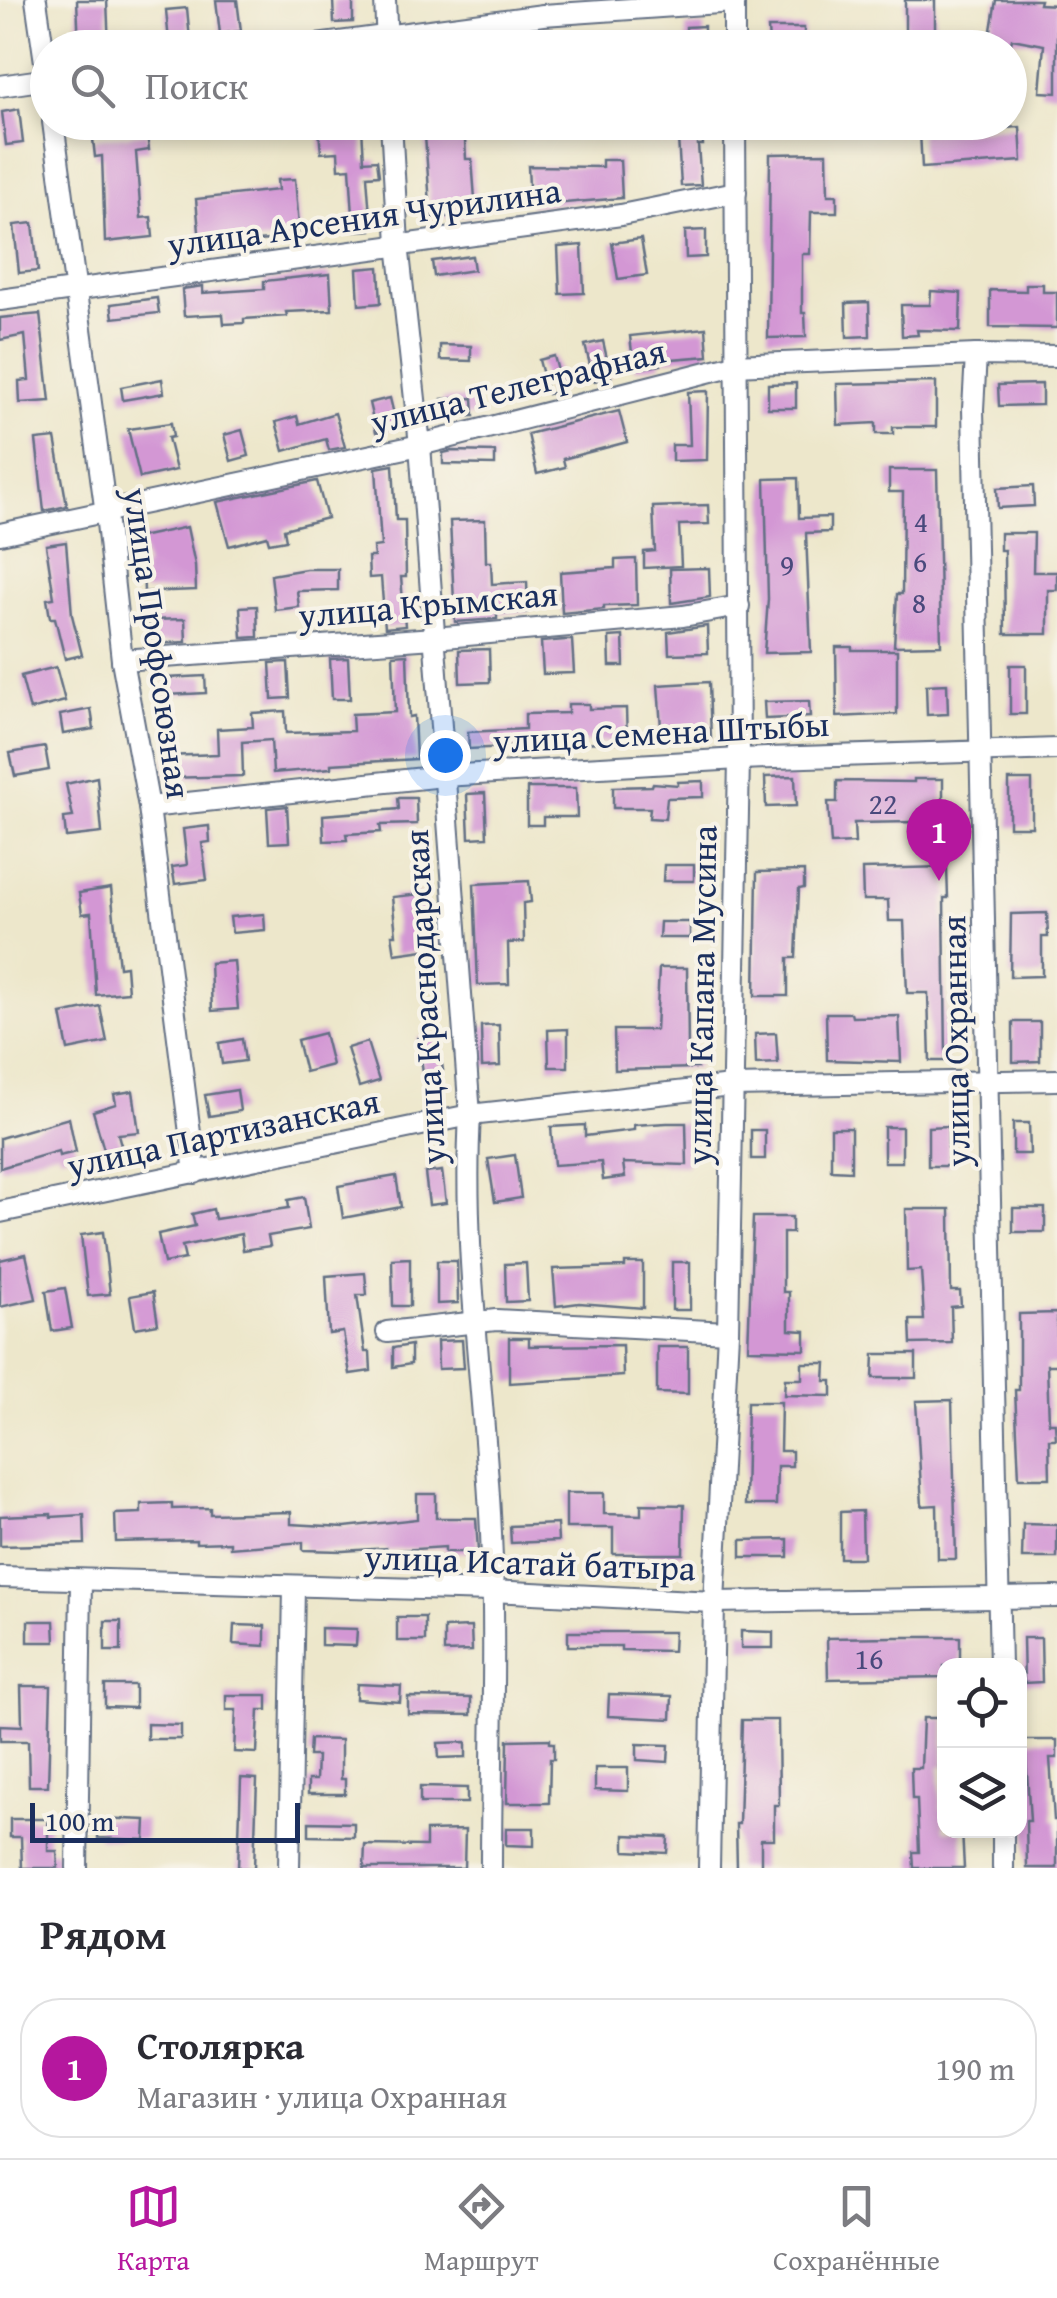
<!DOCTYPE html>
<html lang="ru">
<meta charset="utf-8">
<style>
body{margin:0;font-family:"Gentium Book Plus",serif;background:#f2f2f3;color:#2b2b33}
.controls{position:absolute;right:30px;bottom:30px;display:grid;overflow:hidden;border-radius:20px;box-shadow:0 5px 15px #0003}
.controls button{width:90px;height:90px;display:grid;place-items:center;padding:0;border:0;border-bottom:2px solid #e1e1e2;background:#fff;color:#2b2b33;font:50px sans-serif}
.scale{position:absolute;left:30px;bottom:25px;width:270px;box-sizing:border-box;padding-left:10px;border:5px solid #1b2f5e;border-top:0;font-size:28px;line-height:35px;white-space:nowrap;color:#1b2f5e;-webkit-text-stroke:8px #f7f3e8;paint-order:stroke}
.you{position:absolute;left:445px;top:755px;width:35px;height:35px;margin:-25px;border:8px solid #fff;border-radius:50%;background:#1a73e8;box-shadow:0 0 0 15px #1a73e833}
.badge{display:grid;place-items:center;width:65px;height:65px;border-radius:50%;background:#b5179e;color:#fff;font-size:32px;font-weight:700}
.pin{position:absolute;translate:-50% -82px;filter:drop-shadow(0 2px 5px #0008)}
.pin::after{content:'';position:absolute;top:52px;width:35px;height:30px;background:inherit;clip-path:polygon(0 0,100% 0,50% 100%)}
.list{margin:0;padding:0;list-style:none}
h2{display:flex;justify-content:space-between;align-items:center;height:130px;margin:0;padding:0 40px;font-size:42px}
h2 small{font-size:32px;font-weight:400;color:#7c7c81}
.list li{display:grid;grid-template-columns:65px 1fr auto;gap:30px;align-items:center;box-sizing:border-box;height:140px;margin:0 20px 20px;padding:0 20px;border:2px solid #e1e1e2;border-radius:40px}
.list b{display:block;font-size:38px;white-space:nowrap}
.list p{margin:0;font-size:32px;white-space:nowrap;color:#7c7c81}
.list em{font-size:32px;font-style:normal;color:#7c7c81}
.icon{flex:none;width:55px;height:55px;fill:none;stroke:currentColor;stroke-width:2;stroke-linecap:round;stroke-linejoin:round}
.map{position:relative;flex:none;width:1057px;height:1868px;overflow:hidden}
.search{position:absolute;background:#fff;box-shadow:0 5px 15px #0003;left:30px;right:30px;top:30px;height:110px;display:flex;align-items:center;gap:25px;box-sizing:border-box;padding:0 35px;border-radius:55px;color:#7c7c81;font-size:38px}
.sheet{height:290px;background:#fff}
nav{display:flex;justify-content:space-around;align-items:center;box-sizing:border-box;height:140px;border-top:2px solid #e1e1e2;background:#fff;font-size:28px;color:#7c7c81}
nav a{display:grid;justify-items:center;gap:5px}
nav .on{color:#b5179e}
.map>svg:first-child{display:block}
.building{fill:#d397d4}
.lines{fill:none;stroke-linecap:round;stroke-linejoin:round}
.street-casing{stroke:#646f84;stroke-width:24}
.street{stroke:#fff;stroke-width:20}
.labels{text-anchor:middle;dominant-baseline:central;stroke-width:8;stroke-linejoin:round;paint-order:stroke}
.number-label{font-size:30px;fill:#49497c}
.street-label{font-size:35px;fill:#1b2f5e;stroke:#f7f3e8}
</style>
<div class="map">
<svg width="1057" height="1868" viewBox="0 0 1057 1868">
<rect width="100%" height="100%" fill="#f7f3e8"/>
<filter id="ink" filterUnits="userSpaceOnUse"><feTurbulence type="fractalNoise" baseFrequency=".01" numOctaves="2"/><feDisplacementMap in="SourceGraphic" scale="20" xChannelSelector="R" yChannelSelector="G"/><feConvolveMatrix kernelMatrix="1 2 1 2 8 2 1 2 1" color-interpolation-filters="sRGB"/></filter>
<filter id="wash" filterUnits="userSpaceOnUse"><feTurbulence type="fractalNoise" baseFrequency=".0048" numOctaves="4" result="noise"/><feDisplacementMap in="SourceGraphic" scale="40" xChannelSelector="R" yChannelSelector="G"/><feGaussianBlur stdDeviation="2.25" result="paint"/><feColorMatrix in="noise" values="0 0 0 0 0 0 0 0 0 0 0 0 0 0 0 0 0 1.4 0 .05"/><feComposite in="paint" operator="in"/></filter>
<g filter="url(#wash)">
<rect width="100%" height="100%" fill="#ede7cb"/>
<g id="blocks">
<!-- building -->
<g class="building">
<path d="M77,0H107L109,48H79Z"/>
<path d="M216,0H237L241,31L220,34Z"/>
<path d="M333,0H353V22L334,23Z"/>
<rect x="905" y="0" width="30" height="48"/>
<path d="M996,0H1040L1039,4L1057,5V93L1040,92L1044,45L1012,39L1010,48H994L996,37L990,36Z"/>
<path d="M187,8L190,40L169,42L166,10Z"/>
<path d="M704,26V48H686V27Z"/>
<path d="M768,28H804V43L769,44Z"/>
<path d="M19,109L23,143L6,145L2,112Z"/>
<path d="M424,122H464L466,159H472L475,199H480L482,214L431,218Z"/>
<path d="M677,122H702L703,145H698L701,185L681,186Z"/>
<path d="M1020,127L1022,161L922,168L920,133Z"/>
<path d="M362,128L364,161L377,160L379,175L367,176L371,230L354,231L350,168L339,169L338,152L321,153L319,130Z"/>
<path d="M147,133L149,150L136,152L141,218L151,217L153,237L105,242L102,156L95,157L93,139Z"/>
<path d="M827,153L828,195H837V212H811L810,254H802V313H805L806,337L768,338L770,154Z"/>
<path d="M602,160H620L622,198L530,206L528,166L602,167Z"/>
<path d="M295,179L300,238L256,241V245L201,253L196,199L278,190L277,180Z"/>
<path d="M33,223L38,271L19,273L14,225Z"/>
<path d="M706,230V257L686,258L685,231Z"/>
<path d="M641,239L647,275L618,279L612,243Z"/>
<path d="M582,245L584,293L560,294L558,247Z"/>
<path d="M472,256L474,270L434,276L432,261Z"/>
<path d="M379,267L381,303L359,305L357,269Z"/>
<path d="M330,274L332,310L286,312L287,316L244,319V323L224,324L223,314L184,316L182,289L203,286V293L264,289V281Z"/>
<path d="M1026,284H1043V292H1057V328L990,327V290L1026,291Z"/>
<path d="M931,291L961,293L960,331L917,330L918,335L902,336L901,305H930Z"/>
<path d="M157,298L159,313L113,318L111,304Z"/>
<path d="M869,302L870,336L847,337L846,303Z"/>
<path d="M40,314L50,401L20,403L19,381L29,380L25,335L0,340V318Z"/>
<path d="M706,328L708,356L660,360L661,365L634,369L630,336Z"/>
<path d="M603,341L611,377L594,381L585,345Z"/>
<path d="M440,345L471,346V361L440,360Z"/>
<path d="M554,356L563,390L548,394L539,360Z"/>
<path d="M162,379L164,393L123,400L121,387Z"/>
<path d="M936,382V427H893V434H876V423L838,425L837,384Z"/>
<path d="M796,383V408H768V384Z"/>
<path d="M1042,384V405L999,406L998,385Z"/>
<path d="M708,391L707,460L672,461V445H690L688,392Z"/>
<path d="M390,398L397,427L376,432L369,403Z"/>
<path d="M473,398L474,416L443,417L442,399Z"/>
<path d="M619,411L627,442L563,459L565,467L537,474L528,434Z"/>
<path d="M335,413L345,447L329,450L326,439L284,451L276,422L297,416L299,424Z"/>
<path d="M171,423L173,437L168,438L176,470L140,478L128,429Z"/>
<path d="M242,430L249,456L231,461L224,435Z"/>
<path d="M55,438L67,506L44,511L36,440Z"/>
<path d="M452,451L495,452V465L443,464V453Z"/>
<path d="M393,465L396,520H405L406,577H401L405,626L385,628L381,577L369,578L368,557H374L373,547L381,546L376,468Z"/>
<path d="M889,470H937L941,645L894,646L897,594H902L903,492H889Z"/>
<path d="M798,478L799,518L830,517V532L806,533L811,652L764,653L768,599L765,479Z"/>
<path d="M317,481L327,518L284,529L286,540L269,543L267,536L229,546L217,502Z"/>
<path d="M1033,486L1034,506L998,508L997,488Z"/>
<path d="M708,505L709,524L679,525L681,566L644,568V552L655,551L653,507Z"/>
<path d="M485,520L486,562H491L492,584L527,582L528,612L497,613V619L455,622L450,521Z"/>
<path d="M187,527L195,565L196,590L144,592L143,566H146L140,537Z"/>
<path d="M1000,533H1034L1033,572H1057V590H1048V634H1005L1004,550H1000Z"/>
<path d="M66,542L72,615L82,655L65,659L55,618H50L47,599L54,598L46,545Z"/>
<path d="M636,559L637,605L604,606V609L562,613L560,572L615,568V560Z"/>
<path d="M709,568L710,597L671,603L670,569Z"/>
<path d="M306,569H338V590L297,591L299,607L275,610L271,575Z"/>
<path d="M257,606L258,637L242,638L240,607Z"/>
<path d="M185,619L186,642L150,644L149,620Z"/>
<path d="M707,626L708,653L669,654L668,632Z"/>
<path d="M623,636L624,666H610L609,637Z"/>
<path d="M565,640H572L574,673L543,674L541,642Z"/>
<path d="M836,647H852V650H897V714L837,717Z"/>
<path d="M489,649L490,682L460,683L459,650Z"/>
<path d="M407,654L409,717L414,716L416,759L331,764V768L273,773L271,740L242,742L243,776L166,778V756L218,754L217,729L253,727L252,713L285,711L286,733L353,731L352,714L395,712L393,655Z"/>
<path d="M348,658L350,699H332L330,659Z"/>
<path d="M288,662L290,698L272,699L270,663Z"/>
<rect x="1010" y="665" width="16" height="49"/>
<path d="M56,667L65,701L30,710L21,676Z"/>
<path d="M205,676L206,693L167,695L166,678Z"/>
<path d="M709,682L711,740L662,742L658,685Z"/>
<path d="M947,684L948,714L927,715L926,685Z"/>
<path d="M809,701L810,717L765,719L764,702Z"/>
<path d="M568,704H589V709L626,708L627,742L551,743V750L526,751V746L469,749L468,732L525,729V714L568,713Z"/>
<path d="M91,709L94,729L63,734L60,715Z"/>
<path d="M45,747L49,770L15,776L10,753Z"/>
<path d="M795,776L796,806L766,807L765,777Z"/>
<path d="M97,777L102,833L66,837L64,818L73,817L66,784Z"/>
<path d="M914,779H943V828H913V822L854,823L855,843L831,844L828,802H837V781L914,782Z"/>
<rect x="1009" y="780" width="23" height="47"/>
<path d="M703,781V797L667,798L665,819L649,818L650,808H613V787L652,786L653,783L678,785V782Z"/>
<path d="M527,788H576L577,817H543V825H527Z"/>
<path d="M485,793L487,837L469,838L467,794Z"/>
<path d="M398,798H416L417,824L380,825L381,832L346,834L347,840L324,841L323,815L399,809Z"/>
<path d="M287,806L289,842L269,843L267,808Z"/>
<path d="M209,826L210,842L202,843L207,880L175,884L172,867L187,865L183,829Z"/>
<path d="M664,865H694V881H663Z"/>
<path d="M947,867L948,898H944L946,1061H930L928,993H907L904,921H889L888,900H863L862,869Z"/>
<path d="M804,871V888L799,889L796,958H788V996H755L757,872Z"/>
<path d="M529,881L531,902L523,903L524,942L508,943L509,984L478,985L474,884Z"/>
<path d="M111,888L119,967L126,966L128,992L96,995L91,913L82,914L79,893Z"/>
<path d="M421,894L424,931L436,929L438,948L395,954L392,935H396L392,897Z"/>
<path d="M1047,913L1048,937H1042V976L1010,977L1011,914Z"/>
<path d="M264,914L265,930L232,933L230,917Z"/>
<path d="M660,922H690V938H659Z"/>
<path d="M234,961L238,1009L212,1011L210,963Z"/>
<path d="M659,968H687L688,1049H696L697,1068L615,1070L614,1030H656Z"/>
<path d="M100,1006L107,1042L68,1050L61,1014Z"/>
<path d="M826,1013H851L852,1017L899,1016L901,1062L827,1060Z"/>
<path d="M1013,1022H1040V1061L1013,1062Z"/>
<path d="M499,1025L500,1066L482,1067L481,1026Z"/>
<path d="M568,1029V1067H549L548,1030Z"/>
<path d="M324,1033L332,1065L305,1072L297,1040Z"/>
<path d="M776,1033L778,1063L756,1064L755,1034Z"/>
<path d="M437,1035L443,1070L423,1072L418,1038Z"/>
<path d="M242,1039L245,1061L222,1064L219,1043Z"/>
<path d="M367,1042L379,1081L359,1087L347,1048Z"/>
<path d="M237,1090L240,1111L209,1116L205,1095Z"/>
<path d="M133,1091L139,1132L118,1134L123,1152L106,1157L93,1111L116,1104L114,1094Z"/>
<path d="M69,1118L76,1152L59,1156L58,1151L0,1168V1138Z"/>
<path d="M667,1123H686L687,1165L623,1163L625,1177L603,1180L601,1162L554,1165L551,1127L585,1125V1136L634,1130V1125Z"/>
<path d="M1013,1123H1029L1030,1154H1013Z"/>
<path d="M948,1126V1166H928V1127Z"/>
<rect x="884" y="1127" width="18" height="35"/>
<path d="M831,1128H851V1171L831,1170Z"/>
<rect x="751" y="1130" width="14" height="29"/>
<path d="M515,1155L521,1198L495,1202L488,1159Z"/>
<path d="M442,1171L446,1203L429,1205L425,1173Z"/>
<path d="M396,1176L401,1207L343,1218L338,1186Z"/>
<path d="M304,1197L309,1229L268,1236L270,1246L243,1250L241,1234L182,1246L185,1259L164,1263L158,1234L195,1226L192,1214L213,1209L215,1219L289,1208L288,1200Z"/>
<rect x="1013" y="1208" width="32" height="24"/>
<path d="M906,1209H950L951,1291H960L961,1306L951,1307L952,1343L911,1344L910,1320H924L921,1270L907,1271Z"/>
<path d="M753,1217H792V1233H783V1292H789V1330L805,1331V1350L748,1349Z"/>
<path d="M103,1232L110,1294L88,1296L81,1235Z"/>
<path d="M26,1254L36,1299L0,1307V1260Z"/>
<path d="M410,1258V1306H393L392,1259Z"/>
<path d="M437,1261H457L458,1303L437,1304Z"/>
<rect x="672" y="1262" width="18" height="48"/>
<path d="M526,1263L528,1301L506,1302L505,1264Z"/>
<path d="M625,1263H643V1308L579,1303L556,1306L553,1269L625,1267Z"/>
<path d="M365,1273L367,1295H357L365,1352H370L371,1371L350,1374L343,1332L329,1334L326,1276Z"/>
<path d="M65,1288L72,1328L52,1331L46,1291Z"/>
<path d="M153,1292L158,1324L135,1328L130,1296Z"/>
<path d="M1057,1313V1365H1047L1049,1423H1055L1056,1439H1049L1050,1478H1019L1015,1390H1019V1314Z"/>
<path d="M509,1338H529V1346L622,1345L623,1376L509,1383Z"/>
<path d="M462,1340L464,1368L438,1369L437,1341Z"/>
<path d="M411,1345V1364L393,1367V1348Z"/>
<path d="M657,1347H688V1394L657,1393Z"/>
<path d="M874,1354H916V1378H873Z"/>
<path d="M802,1363H826L825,1381H832V1396L784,1395L785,1379H802Z"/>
<path d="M952,1400L956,1559H938L937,1505L922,1506L916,1401Z"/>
<path d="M747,1402H781L780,1451H792V1466H777L776,1505H745Z"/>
<path d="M566,1493H604V1514L641,1515V1504L684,1505L683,1554H613V1528H566Z"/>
<path d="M417,1494H436V1518H476L478,1552H445V1547L386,1551V1548L343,1551L303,1550V1542L230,1548V1542L196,1543V1540L116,1542L115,1514L141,1513V1504L172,1503V1509L210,1508V1514L291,1512V1524L345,1527L417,1519Z"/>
<path d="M862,1511L863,1558H840V1512Z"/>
<path d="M51,1514V1517L84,1515L85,1544L0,1546V1516Z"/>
<path d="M557,1524L558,1541L511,1543L510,1526Z"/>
<path d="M1023,1524L1057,1525V1558H1022Z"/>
<path d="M788,1539V1557H741V1540Z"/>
<rect x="397" y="1617" width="28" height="24"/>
<path d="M28,1621H54L55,1642H28Z"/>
<rect x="105" y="1621" width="16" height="30"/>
<path d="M234,1625L265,1626V1646L233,1644Z"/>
<path d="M471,1627L472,1651L444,1652V1628Z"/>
<path d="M321,1628L357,1629L356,1646L321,1645Z"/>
<path d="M741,1631L773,1632V1648H741Z"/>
<path d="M568,1632H674L673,1651L621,1650V1646H568Z"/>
<path d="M895,1637H960V1666H944V1677L828,1679L827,1638Z"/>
<path d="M1023,1638H1041L1042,1682L1024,1683Z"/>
<path d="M357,1684L401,1686L400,1702L356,1699Z"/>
<path d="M105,1685H135V1708L105,1707Z"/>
<path d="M21,1686H51L48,1786H29L28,1741H0V1725L22,1726Z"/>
<path d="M609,1694L672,1696L671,1719L608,1716Z"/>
<path d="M226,1695H267V1710H259L257,1753L234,1752L236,1710H226Z"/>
<path d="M408,1697L471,1698V1715L408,1714Z"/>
<path d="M923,1718H944V1766H939L941,1809H944V1830H962L964,1868H914L913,1852H919L917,1799H912L911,1768H921Z"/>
<path d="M742,1720H778L779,1805H774V1839H761V1868H737L736,1824H739Z"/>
<path d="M147,1724L181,1725V1739H147Z"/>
<path d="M310,1739L341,1740V1779H345V1794H308V1780H316L317,1756H309Z"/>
<path d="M550,1739V1743H554V1759H550L549,1803H507L508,1740Z"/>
<path d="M1025,1740H1057V1758H1050L1054,1820H1057V1868H1027L1026,1821H1030Z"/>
<path d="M466,1742V1757L439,1758L438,1743Z"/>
<path d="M637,1744L669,1745L668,1762L637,1760Z"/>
<path d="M595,1768H628V1791L595,1790Z"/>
<path d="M241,1778L257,1779L254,1868H238Z"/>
<path d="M420,1787L467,1788V1803H420Z"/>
<path d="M99,1818L146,1820L145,1840L98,1838Z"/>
<path d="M10,1819H48V1851H57L58,1868H22L21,1837H10Z"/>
<path d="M309,1822L354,1823V1837L309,1836Z"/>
<path d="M506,1828H534V1846L506,1845Z"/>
<path d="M465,1830L464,1868H364L365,1845L426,1846V1831Z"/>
<path d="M625,1835L668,1837L667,1853L625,1851Z"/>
</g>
</g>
</g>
<g filter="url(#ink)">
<use href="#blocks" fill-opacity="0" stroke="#646f84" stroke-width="2.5"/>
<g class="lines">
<!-- street casing -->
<g class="street-casing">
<g id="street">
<path d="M36,0L48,83"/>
<path d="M385,0L387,46"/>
<path d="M734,0V48"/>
<path d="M294,48L543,15L734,2"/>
<path d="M0,86L48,79"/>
<path d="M53,122L106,514L122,660L149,807L195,1173"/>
<path d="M391,122L398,244L420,445L470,1115C462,1255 485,1393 491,1533C496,1644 491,1757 491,1868"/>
<path d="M0,300L621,215L736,192"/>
<path d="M976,355L973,409L1000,1666"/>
<path d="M0,534L420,445L735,365L976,355L1057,356"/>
<path d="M122,660L434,638L683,616L739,606"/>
<path d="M149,807L443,776L739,759L1057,749"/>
<path d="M0,1212L470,1115L731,1086L1057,1080"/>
<path d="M387,1332L496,1320L728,1332"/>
<path d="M0,1577L491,1591L714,1602L1057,1597"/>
<path d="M1003,1830V1868"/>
<path d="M77,1868L81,1580"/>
<path d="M289,1868L294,1587"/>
<path d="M709,1868L714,1602L728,1332L739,759L735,122"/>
</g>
</g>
<!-- street -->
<use href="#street" class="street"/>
</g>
</g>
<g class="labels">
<!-- number labels -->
<g class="number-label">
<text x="921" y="521">4</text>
<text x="920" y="561">6</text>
<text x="787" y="564">9</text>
<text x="919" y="602">8</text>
<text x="883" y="803">22</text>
<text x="869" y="1658">16</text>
</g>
<!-- street labels -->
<g class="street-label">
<text transform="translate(364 217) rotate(-8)">улица Арсения Чурилина</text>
<text transform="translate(518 386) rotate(-14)">улица Телеграфная</text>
<text transform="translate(428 604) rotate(-5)">улица Крымская</text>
<text transform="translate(158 643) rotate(82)">улица Профсоюзная</text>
<text transform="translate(661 732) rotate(-3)">улица Семена Штыбы</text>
<text transform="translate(701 995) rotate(-89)">улица Капана Мусина</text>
<text transform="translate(424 997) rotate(-93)">улица Краснодарская</text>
<text transform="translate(955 1041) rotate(-91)">улица Охранная</text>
<text transform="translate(223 1133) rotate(-12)">улица Партизанская</text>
<text transform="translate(530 1562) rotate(2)">улица Исатай батыра</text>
</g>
</g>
</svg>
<div class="controls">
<button><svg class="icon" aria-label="locate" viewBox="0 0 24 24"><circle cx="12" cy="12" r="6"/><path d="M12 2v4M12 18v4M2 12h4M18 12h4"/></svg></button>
<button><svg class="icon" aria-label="layers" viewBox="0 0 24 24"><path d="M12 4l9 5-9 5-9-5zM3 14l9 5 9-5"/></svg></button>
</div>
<div class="scale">100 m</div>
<div class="you"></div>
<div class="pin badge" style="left:939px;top:881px">1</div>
<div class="search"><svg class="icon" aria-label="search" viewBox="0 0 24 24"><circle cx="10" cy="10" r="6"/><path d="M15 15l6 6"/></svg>Поиск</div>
</div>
<section class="sheet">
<h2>Рядом<small></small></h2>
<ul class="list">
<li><span class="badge">1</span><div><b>Столярка</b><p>Магазин · улица Охранная</p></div><em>190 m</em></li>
</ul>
</section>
<nav>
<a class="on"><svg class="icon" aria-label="map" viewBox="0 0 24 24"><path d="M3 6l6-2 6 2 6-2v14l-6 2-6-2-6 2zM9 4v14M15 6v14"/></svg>Карта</a>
<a><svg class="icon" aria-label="directions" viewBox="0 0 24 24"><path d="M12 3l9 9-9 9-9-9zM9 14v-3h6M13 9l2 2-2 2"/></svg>Маршрут</a>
<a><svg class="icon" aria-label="saved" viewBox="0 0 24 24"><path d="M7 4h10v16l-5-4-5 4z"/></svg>Сохранённые</a>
</nav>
